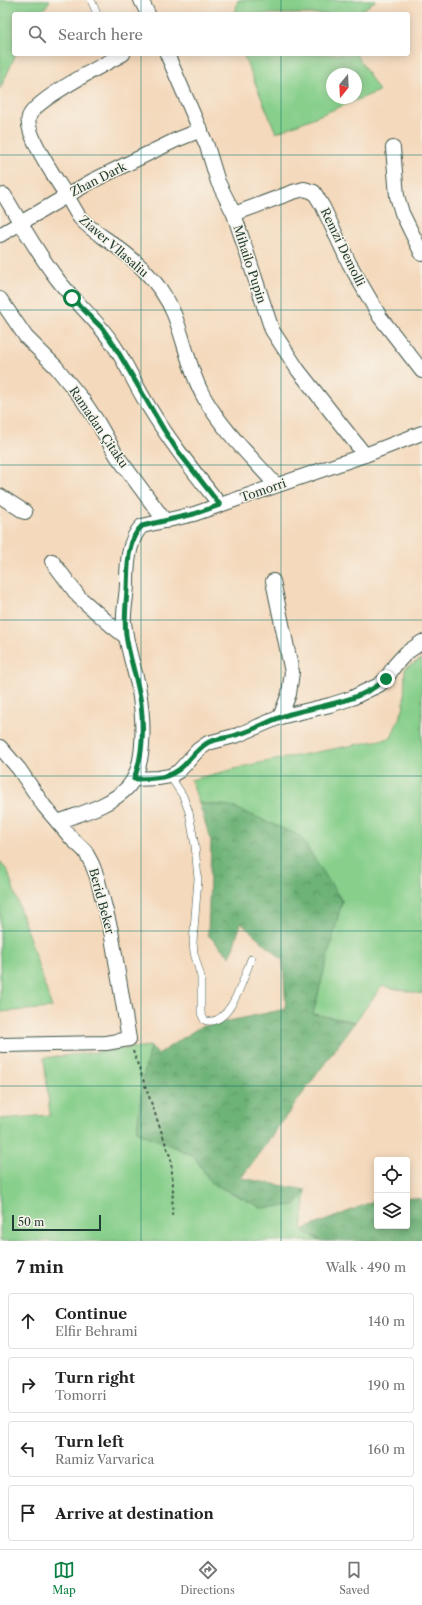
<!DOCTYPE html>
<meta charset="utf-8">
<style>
body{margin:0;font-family:"Libre Caslon Text",serif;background:#f2f2f2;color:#222}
.controls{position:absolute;right:12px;bottom:12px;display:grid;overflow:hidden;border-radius:4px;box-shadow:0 2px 10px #0003}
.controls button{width:36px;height:36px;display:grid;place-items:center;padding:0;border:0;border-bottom:1px solid #e0e0e0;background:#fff;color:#222;font:20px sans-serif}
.compass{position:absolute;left:326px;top:68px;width:36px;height:36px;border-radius:50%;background:#fff;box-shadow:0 2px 10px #0003;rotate:198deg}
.scale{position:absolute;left:12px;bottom:10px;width:89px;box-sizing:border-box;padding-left:4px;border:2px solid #1f3d34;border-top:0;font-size:11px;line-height:14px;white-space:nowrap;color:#1f3d34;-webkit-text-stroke:3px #f7f3e8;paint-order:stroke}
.stop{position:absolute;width:12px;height:12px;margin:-9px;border:3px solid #0b8043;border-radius:50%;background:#fff}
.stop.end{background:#0b8043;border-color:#fff;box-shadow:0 1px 4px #0008}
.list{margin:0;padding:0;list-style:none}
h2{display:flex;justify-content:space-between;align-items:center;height:52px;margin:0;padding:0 16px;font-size:17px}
h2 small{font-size:13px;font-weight:400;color:#767676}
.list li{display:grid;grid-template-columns:26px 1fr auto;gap:12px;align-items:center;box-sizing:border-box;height:56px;margin:0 8px 8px;padding:0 8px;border:1px solid #e0e0e0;border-radius:4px}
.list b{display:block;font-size:15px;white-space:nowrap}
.list p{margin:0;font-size:13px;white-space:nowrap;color:#767676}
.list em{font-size:13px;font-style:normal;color:#767676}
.icon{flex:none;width:22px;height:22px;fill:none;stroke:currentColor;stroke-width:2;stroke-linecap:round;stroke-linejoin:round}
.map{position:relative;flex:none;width:422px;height:1241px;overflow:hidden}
.search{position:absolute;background:#fff;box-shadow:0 2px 10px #0003;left:12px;right:12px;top:12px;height:44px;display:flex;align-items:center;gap:10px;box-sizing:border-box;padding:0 14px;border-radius:4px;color:#767676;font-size:15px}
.sheet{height:308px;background:#fff}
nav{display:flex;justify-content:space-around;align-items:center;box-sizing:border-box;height:56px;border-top:1px solid #e0e0e0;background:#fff;font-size:11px;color:#767676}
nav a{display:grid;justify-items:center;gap:2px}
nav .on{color:#0b8043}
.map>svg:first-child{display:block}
.grass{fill:#87cf8b;stroke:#538660;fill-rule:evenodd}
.forest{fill:url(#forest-crowns);stroke:#467856}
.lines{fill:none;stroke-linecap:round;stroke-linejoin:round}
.service-casing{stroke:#3f5448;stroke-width:8}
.minor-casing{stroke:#3f5448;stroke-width:16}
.path{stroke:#3f5448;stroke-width:2;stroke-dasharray:3 3;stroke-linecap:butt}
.service{stroke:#fff;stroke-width:7}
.minor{stroke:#fff;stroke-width:14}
.route{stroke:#0b8043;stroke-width:5}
.grid{fill:none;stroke:#0f766e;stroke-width:1;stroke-opacity:0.55}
.labels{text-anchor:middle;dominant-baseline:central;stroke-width:3;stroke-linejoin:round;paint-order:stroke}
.street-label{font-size:12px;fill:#1f3d34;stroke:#f7f3e8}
</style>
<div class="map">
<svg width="422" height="1241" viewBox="0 0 422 1241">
<defs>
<pattern id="forest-crowns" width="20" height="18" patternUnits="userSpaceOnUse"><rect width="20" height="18" fill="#6db277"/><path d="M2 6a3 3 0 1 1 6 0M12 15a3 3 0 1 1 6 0" fill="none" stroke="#599262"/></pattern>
</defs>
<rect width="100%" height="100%" fill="#f7f3e8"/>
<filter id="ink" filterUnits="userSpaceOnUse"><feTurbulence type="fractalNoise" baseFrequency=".025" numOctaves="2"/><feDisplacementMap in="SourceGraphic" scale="8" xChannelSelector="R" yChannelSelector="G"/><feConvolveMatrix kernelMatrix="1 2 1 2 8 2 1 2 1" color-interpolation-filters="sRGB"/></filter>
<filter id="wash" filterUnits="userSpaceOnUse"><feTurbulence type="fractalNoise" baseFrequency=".012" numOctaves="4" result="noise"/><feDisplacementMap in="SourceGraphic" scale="16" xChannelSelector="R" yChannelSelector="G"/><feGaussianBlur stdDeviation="0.9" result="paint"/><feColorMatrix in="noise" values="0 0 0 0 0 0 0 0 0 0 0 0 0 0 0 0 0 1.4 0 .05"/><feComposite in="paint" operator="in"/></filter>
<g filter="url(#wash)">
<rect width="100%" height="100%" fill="#f4d9bc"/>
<!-- grass -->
<g class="grass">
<path d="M0,0H50L41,14H14V54H16L0,89Z"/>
<path d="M238,0H376L357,14H235Z"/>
<path d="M243,54H356L379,91L276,133ZM332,74H356V98H332Z"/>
<path d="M422,659V994L382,986L355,1022L313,1014L342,900L231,806L199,803L191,780L254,764L391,738L404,706L405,668Z"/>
<path d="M0,861L8,872L52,1008L0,1012Z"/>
<path d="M150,1046L137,1131L195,1156L211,1183L296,1205L306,1190L302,1230L321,1241H0V1119L50,1115L44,1058Z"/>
</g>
<!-- forest -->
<g class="forest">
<path d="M199,803L231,806L300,836L342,901L313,1014L355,1022L241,1178L306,1190L296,1205L262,1208L211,1183L194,1156L137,1131L143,1078L150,1046L158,1054L200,1027L286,1009L283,960L241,923L230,957L208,935L211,841Z"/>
<path d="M407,1197L422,1199V1241H321L302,1230L377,1200V1226H407Z"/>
</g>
</g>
<g filter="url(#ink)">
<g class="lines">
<!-- service casing -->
<g class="service-casing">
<g id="service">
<path d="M91,0L97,14"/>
<path d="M170,776L183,796L189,812L195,846L198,879L193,942L194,953L201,977V1013L204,1020C229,1030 244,977 251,959"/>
</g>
</g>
<!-- minor casing -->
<g class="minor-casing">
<g id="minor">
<path d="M141,0L148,14"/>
<path d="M123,54C105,64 34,100 29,117C24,133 57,180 66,195C71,202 75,211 80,218C88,227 97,233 106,239C119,248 132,258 143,269C156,282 167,297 174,314C185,342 190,373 205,399C223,430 252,458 276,485"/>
<path d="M167,54L207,146L218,182L234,214L272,330L298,370L365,455"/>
<path d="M393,148L397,196L402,213L422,254"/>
<path d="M4,195C21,223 37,253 58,280C75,302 97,320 113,344C127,364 136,387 149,407C170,442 195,473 220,505"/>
<path d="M234,214L293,192L304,189L314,192L323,207L349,263L380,317L422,371"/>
<path d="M0,235L92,181L176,140L201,130"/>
<path d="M0,299L26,337L56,367L82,399L97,421L117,456L165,521"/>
<path d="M0,496L25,512"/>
<path d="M52,561L79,597L112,626L126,637"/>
<path d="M273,581L292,672L289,694L280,717"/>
<path d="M0,747L19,769L44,806L72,839L85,851L92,864L97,877L111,931L129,1039L106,1043L2,1045"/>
<path d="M134,779L158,778L170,776L179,771L198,750L208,743L238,735L280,717L330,705L352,698L366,691L379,685L386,679L395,665L406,653L422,642"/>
<path d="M58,822C81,813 110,806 128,787C148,765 143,712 138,685C133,664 126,644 124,622C123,610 127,596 127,583C127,566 128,539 142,526L194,514L220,505L365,455L422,433"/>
</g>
</g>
<!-- path -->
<path class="path" d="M133,1051L171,1159L173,1186L172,1216"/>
<!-- service -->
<use href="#service" class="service"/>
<!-- minor -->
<use href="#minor" class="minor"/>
</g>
</g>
<g class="lines" filter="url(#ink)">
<!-- route -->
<path class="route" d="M72,298L102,328L114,345L164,430L177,450L220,505L194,514L142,526C126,540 128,570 127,590C126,605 124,620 126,635C129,658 138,680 141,704C144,729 143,755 134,779C158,778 172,780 189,760C195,753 201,746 209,742C219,738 229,738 239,734C256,729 272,719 290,714C322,705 360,702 386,679"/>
</g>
<!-- grid -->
<path class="grid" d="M141,0V14M281,0V14M141,54V1241M281,54V1241M0,155H422M0,310H422M0,465H422M0,620H422M0,776H422M0,931H422M0,1086H422"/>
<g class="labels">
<!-- street labels -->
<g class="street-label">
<text transform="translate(98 179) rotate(-27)">Zhan Dark</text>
<text transform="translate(114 246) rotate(41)">Ziaver Vllasaliu</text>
<text transform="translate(343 247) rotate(64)">Remzi Demolli</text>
<text transform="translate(250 264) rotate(72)">Mihailo Pupin</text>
<text transform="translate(99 427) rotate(56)">Ramadan Çitaku</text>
<text transform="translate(263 490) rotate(-19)">Tomorri</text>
<text transform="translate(102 901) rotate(75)">Berid Beker</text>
</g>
</g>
</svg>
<div class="controls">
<button><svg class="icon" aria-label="locate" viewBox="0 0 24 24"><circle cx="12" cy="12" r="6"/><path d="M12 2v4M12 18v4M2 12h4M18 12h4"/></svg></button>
<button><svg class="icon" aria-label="layers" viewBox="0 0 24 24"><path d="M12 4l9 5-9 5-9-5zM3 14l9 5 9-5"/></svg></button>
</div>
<svg class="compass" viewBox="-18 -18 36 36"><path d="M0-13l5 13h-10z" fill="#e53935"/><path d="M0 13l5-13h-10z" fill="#767676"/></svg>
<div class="scale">50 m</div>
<div class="stop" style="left:72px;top:298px"></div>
<div class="stop end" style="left:386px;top:679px"></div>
<div class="search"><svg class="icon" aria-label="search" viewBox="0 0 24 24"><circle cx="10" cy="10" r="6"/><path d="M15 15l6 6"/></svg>Search here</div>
</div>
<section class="sheet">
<h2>7 min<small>Walk · 490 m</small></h2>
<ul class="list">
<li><svg class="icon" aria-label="ahead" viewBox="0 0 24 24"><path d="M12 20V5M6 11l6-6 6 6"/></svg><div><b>Continue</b><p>Elfir Behrami</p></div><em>140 m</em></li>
<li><svg class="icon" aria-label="right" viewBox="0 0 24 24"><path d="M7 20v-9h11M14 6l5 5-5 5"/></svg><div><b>Turn right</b><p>Tomorri</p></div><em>190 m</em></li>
<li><svg class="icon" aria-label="left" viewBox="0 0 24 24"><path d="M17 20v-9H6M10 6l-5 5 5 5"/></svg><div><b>Turn left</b><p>Ramiz Varvarica</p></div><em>160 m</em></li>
<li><svg class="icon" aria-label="arrive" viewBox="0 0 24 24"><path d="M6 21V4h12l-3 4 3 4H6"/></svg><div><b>Arrive at destination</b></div></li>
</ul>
</section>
<nav>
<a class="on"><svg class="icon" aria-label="map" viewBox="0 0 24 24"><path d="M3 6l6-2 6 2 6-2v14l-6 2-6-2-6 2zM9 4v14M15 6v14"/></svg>Map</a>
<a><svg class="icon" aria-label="directions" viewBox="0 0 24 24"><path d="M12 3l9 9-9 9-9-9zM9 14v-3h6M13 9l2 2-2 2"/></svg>Directions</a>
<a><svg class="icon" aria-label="saved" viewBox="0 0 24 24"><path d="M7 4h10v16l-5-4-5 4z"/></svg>Saved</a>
</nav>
